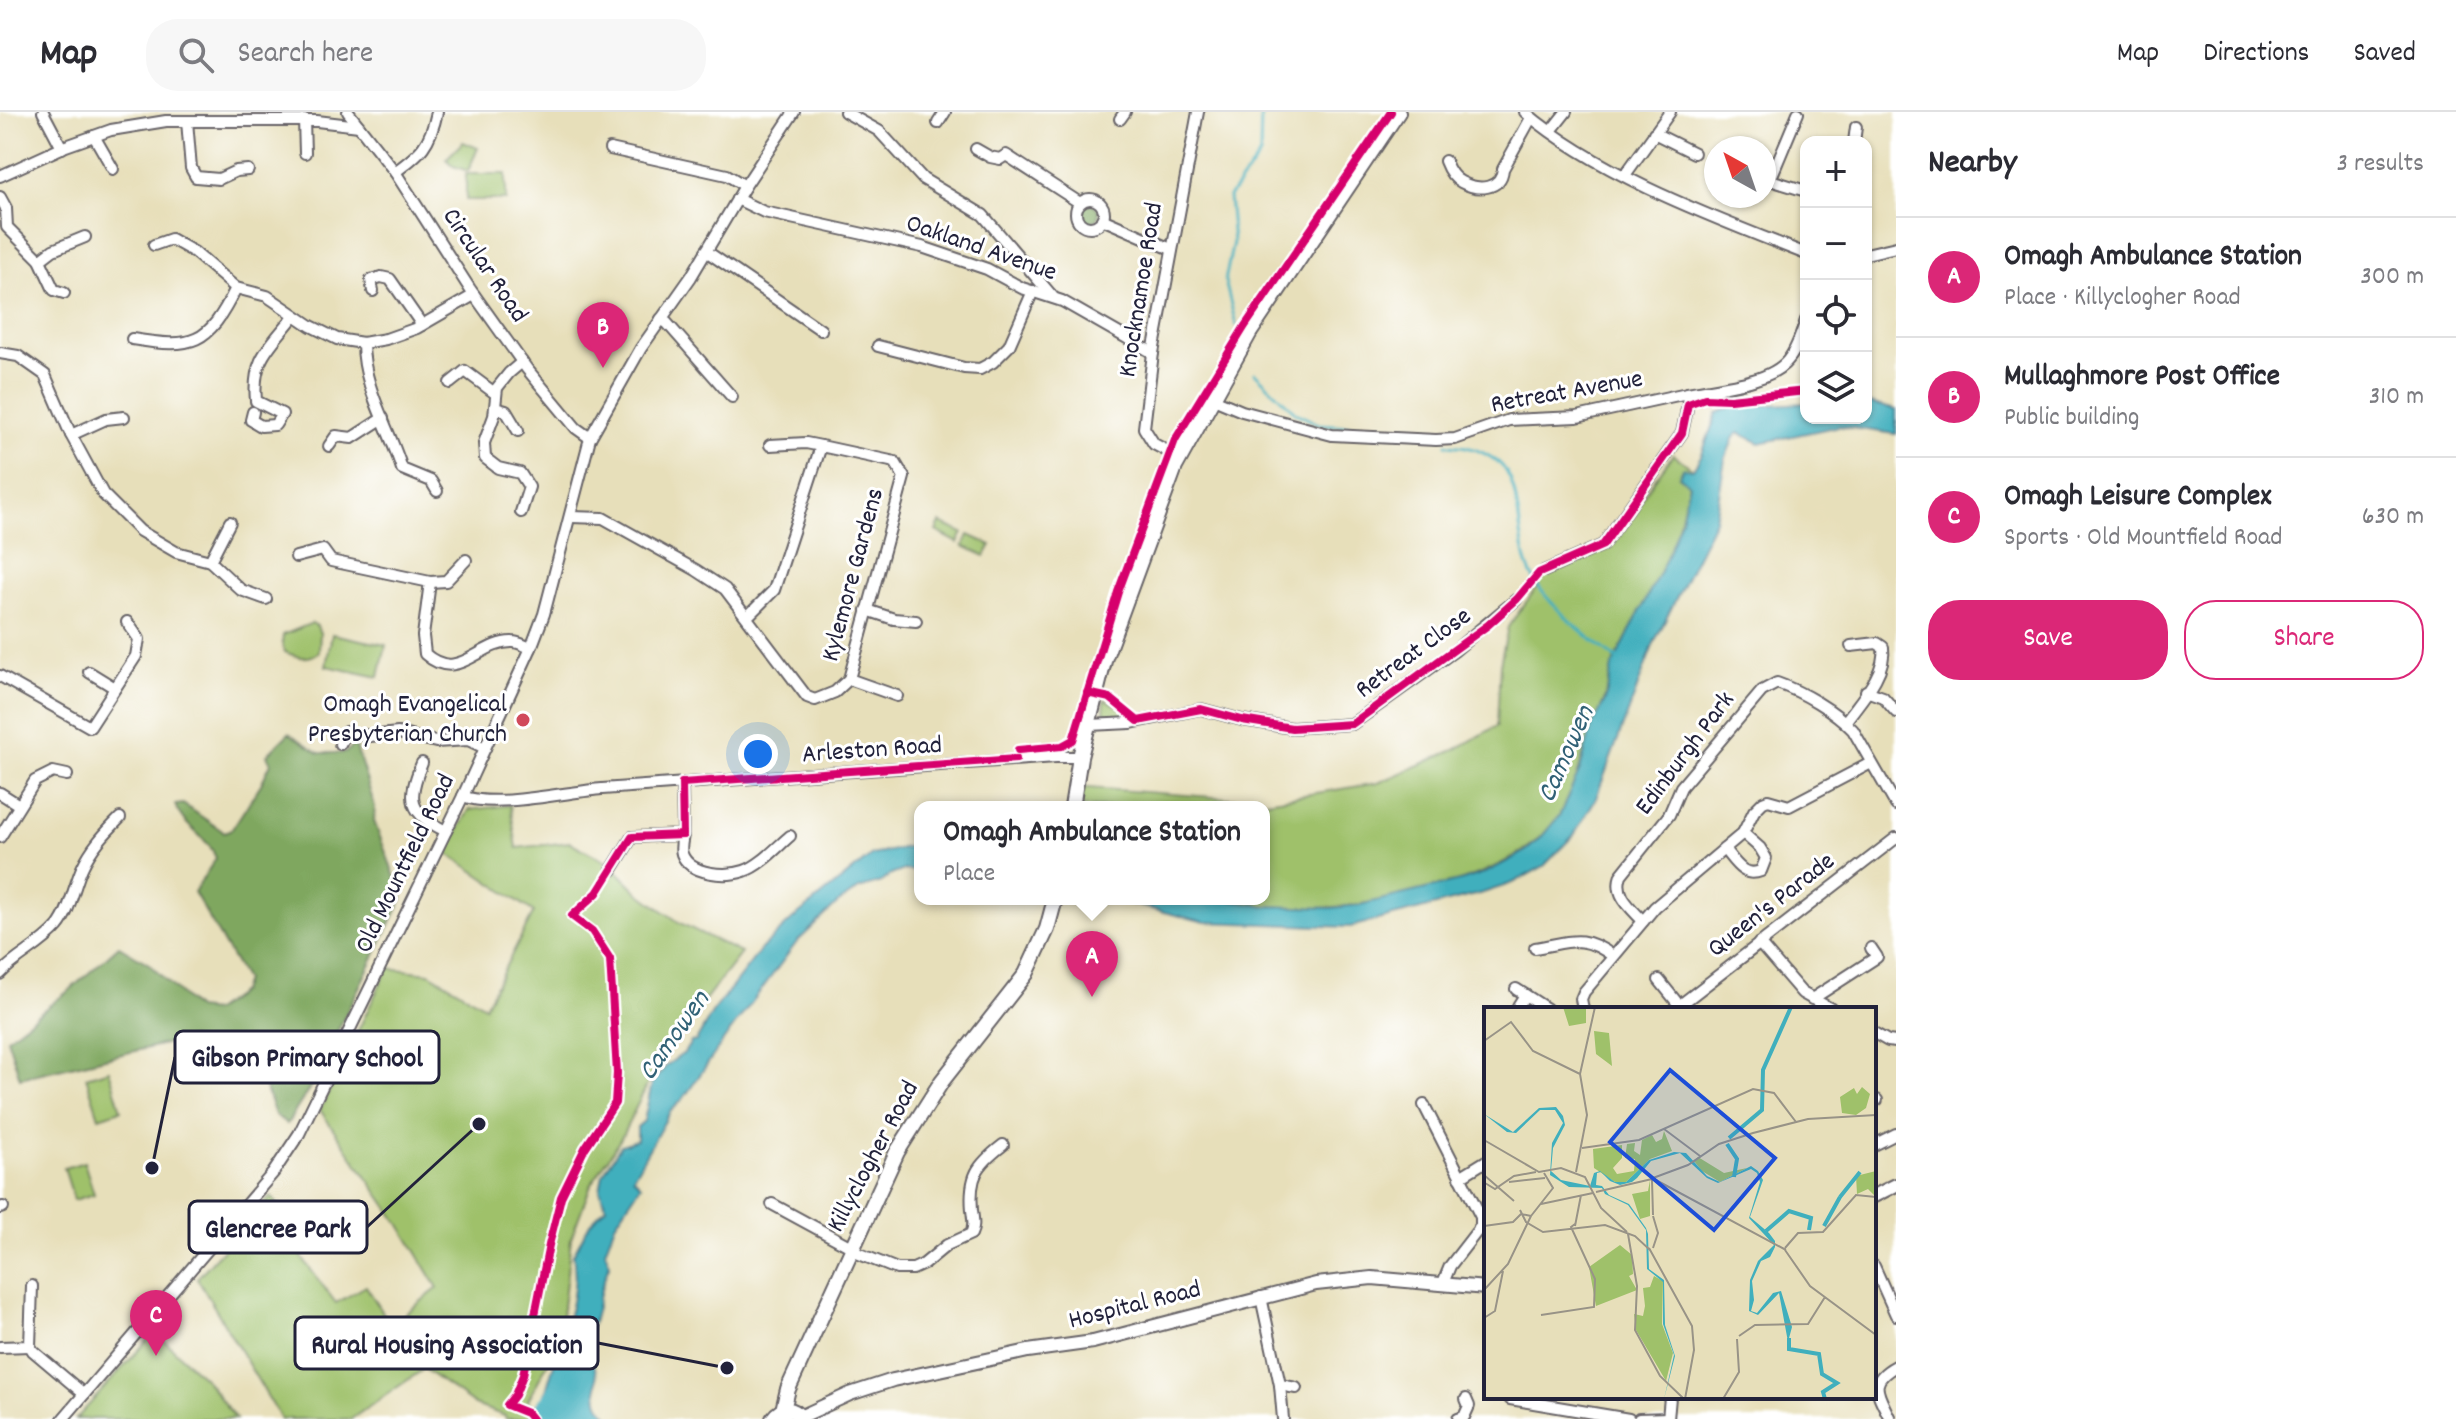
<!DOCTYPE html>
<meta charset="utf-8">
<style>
body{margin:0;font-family:Dekko,sans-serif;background:#f7f7f7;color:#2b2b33}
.controls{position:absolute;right:24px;top:24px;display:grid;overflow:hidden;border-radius:16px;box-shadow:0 2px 6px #0004}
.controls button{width:72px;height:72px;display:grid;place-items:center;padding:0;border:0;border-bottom:2px solid #e1e1e2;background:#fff;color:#2b2b33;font:40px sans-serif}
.compass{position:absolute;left:1704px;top:24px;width:72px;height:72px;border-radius:50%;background:#fff;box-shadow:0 2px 6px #0004;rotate:320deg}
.you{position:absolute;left:758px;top:642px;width:28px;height:28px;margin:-20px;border:6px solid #fff;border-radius:50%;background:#1a73e8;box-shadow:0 0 0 12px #1a73e833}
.badge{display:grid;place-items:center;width:52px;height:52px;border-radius:50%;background:#db2777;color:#fff;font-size:26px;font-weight:700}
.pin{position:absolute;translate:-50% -66px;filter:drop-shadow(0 2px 4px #0008)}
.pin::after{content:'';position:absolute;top:42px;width:28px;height:24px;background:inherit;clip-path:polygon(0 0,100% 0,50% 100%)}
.popup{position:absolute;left:914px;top:689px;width:356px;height:104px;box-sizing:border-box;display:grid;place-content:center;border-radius:16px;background:#fff;filter:drop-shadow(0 2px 6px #0005);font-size:26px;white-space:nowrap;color:#7c7c81}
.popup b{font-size:30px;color:#2b2b33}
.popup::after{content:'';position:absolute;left:50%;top:100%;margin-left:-16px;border:16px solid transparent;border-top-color:#fff}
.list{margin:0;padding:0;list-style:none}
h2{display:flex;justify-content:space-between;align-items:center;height:104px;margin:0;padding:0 32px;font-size:34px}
h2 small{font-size:26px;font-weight:400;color:#7c7c81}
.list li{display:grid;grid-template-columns:52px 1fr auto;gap:24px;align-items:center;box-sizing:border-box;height:120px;padding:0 32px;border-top:2px solid #e1e1e2}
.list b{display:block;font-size:30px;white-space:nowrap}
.list p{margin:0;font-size:26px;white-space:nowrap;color:#7c7c81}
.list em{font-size:26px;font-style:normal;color:#7c7c81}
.actions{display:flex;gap:16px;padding:24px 32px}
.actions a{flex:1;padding:18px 0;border:2px solid #db2777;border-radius:32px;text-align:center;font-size:28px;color:#db2777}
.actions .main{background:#db2777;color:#fff}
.icon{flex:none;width:44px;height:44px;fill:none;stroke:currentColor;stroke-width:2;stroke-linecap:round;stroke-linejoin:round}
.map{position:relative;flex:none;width:1896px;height:1307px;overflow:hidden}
header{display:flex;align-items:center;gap:48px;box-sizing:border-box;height:112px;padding:0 40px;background:#fff;border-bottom:2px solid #e1e1e2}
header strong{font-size:38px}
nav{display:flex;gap:44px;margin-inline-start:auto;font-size:28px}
.search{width:560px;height:72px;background:#f7f7f7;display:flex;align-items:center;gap:20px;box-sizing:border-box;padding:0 28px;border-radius:32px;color:#7c7c81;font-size:30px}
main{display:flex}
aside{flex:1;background:#fff}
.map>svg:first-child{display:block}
.green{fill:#9fc16a;stroke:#607252;stroke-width:2}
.forest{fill:#7fa75e;stroke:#50644c;stroke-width:2}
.water{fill:#40afbd;stroke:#31687c;stroke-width:2}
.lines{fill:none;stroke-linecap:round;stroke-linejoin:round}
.stream{stroke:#40afbd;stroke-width:3}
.river{stroke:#40afbd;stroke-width:16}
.minor-casing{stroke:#676467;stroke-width:14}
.major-casing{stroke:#676467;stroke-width:16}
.highway-casing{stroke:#676467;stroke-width:18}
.minor{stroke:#fff;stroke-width:10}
.major{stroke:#fff;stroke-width:12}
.highway{stroke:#fff;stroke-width:14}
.cycleway-casing{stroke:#fff;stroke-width:13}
.cycleway{stroke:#d6006c;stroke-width:8}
.poi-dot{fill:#d1495b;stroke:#fff;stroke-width:3}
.labels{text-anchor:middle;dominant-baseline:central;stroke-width:6;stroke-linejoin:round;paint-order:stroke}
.street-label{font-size:26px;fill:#22223b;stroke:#fff}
.poi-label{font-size:26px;fill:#22223b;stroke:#fff;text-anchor:end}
.water-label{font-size:28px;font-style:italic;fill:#306176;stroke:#fff}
.inset-river{fill:none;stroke:#40afbd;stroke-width:4}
.inset-road{fill:none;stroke:#989387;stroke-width:2}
.view{fill:#1d4ed8;fill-opacity:0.15;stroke:#1d4ed8;stroke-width:4}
.inset-edge{fill:none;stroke:#22223b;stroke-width:4}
.leader{fill:none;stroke:#22223b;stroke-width:3}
.callout-dot{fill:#22223b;stroke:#fff;stroke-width:3}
.callout{fill:#fff;stroke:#22223b;stroke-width:3}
.callout-label{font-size:28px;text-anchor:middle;font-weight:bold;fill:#22223b}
</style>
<header>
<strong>Map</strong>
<div class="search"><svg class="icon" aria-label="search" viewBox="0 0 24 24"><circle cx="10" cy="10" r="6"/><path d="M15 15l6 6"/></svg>Search here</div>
<nav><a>Map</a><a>Directions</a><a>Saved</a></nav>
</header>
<main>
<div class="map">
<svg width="1896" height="1307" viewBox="0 0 1896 1307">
<rect width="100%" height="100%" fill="#fff"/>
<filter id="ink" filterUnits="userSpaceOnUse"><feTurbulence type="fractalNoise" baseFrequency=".0125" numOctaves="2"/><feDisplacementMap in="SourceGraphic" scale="16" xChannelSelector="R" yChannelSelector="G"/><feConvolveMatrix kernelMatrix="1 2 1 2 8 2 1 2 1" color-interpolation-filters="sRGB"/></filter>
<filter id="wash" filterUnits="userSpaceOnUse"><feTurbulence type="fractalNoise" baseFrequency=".006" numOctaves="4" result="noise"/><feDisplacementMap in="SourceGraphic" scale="32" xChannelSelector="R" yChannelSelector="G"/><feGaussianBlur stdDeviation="1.8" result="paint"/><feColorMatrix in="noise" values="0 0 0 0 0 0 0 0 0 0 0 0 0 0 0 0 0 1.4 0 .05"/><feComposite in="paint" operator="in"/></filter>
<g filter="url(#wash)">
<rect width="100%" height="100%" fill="#e7dfba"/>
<!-- green -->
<g class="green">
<path d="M463,30L478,36L468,59L453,54L446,47Z"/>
<rect x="466" y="62" width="40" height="26"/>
<path d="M1673,342L1693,357L1679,364L1689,371C1681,419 1659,464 1637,507C1629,523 1618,539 1612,556C1609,566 1608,576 1605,586C1603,596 1597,604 1593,614C1581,644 1577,677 1559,705C1521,762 1399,791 1334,795C1295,798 1256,793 1218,787H1264V695H1073L1076,675L1267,689L1378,671L1454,638L1497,614L1500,552L1508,515L1545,464L1606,435Z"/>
<path d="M940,411L963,421L958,431L936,419Z"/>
<path d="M969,423L991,433L985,444L963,434Z"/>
<path d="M312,511L317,514L320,521L319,540C307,549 297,545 285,540L282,532L283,523Z"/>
<path d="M332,522L386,533L379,565L326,554Z"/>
<path d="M1105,587L1120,595L1133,606H1112L1104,600Z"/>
<path d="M510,693L517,736L570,730L609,751L639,781L680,811L741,841L662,943L621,1026L591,1073L571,1126L559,1230L528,1288L538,1307H506L505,1304L475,1293L424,1257L351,1307H281L197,1166L271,1084L306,1129L302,1146L336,1191L366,1174L391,1213L438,1176L400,1113L320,998L388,856L429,861L485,894L534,800L446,740L469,698Z"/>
<path d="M109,958L121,998L99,1005L86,965Z"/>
<path d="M84,1050L94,1082L74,1088L64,1056Z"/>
<path d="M155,1220L205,1267L236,1307H76Z"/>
</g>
<!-- forest -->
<g class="forest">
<circle cx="1090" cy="101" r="9"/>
<path d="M289,621L319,641H345L355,632L375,695L374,709L403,786L308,979L287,1012L275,1003L264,972L243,961L222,938L190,926L20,966L7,926L71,877L119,834L149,852L196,897L214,899L241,880L245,868L194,780L216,746C208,724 183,716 175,693L183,692L224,720L232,717L261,672L271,651L267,643Z"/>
</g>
<!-- water -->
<g class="water">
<path d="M1866,290L1896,298V322L1839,314L1760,331L1739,321L1734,325L1725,347L1715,408L1654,531L1596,686L1574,723L1544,754L1513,771L1483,781L1350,815L1205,810L1110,787H1218L1264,794L1330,796L1359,793L1463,768L1487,760L1523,741L1538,729L1559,704L1580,658L1592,614L1605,589L1612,555L1664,451L1681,407L1689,372L1679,364L1683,356L1693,357L1701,344L1717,301L1732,295L1806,291V306H1866Z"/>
<path d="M920,732V759L904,758L891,763L881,770L859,777L837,792L797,830L729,921L683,987L670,1000L633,1065L641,1073L615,1112L605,1139L610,1152C597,1177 599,1205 585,1229C589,1239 594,1250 596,1260C599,1284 592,1289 612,1307H545L541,1302C548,1253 583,1193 573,1143L590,1111L606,1095L600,1078L603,1062L621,1033L637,1028V1015L644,1009L652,971L667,953L684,941L691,930L696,929L712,901L762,836L793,807L872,743Z"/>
</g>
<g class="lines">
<!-- stream -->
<g class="stream">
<path d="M1236,213L1225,169L1233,130L1229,85L1260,43L1261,0"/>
<path d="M1255,261L1296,301L1319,312L1437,320L1439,323"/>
<path d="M1447,332C1454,335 1462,333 1470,336C1479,338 1491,345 1498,350C1522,368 1517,427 1528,455C1539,487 1590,527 1617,547"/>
</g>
<!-- river -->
<path class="river" d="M538,1302L556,1279"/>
</g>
</g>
<g filter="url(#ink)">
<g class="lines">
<!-- minor casing -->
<g class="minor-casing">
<g id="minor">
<path d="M43,0L62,36"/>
<path d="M348,0L395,60L470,177L527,257L576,316L590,326"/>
<path d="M845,0L879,19L923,67L983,103L1053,185"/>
<path d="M1525,0C1600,64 1715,106 1806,142"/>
<path d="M1798,1L1770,68L1806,79"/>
<path d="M1120,7L1125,0"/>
<path d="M304,8L305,41"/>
<path d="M187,9L191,56L196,65L219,67L236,59L248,58"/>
<path d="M938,11L945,0"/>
<path d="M1551,19L1566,0"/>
<path d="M1654,21L1694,41"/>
<path d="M94,24L113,57"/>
<path d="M1854,30L1856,15"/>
<path d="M610,37L727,63L745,74"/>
<path d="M976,37L990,45L1000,47L1006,43L1080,91"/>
<path d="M1445,49C1448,57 1453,66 1461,70C1478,79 1501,78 1503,57L1531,6"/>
<path d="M395,60C421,41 430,33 437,0"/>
<path d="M1625,63L1670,0"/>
<path d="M0,64L66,34L111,18L166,9H317L359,14"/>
<path d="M0,85L6,96L7,115L40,148L54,178L64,181"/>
<path d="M737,87L764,100L922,135L987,157L1022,176L1062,189L1153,241"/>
<circle cx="1090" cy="101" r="14"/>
<path d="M1102,107L1171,137"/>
<path d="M154,133L171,127L194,140L236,176L267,184L311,214L337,227L363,231L386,227L417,216L474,183"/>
<path d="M706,139L821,218"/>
<path d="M1866,142L1896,135"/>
<path d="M40,148L53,138L85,125"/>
<path d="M373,179L371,168L381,165L390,167L422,213"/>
<path d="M661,207L667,211L732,285"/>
<path d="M132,227C193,237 208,233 236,176"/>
<path d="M363,231C363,276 389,315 402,357L431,369L437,379"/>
<path d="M878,234L964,256L980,257L993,250L1009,234L1033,179"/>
<path d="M0,241L18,244L45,263L71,323L103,382L140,419L176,440L210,449L241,478L266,487"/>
<path d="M450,271L465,259L496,282"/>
<path d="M1687,281C1715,275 1769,272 1788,248C1797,237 1802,221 1806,208"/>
<path d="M1211,286L1242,299L1332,323L1436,328L1455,327L1509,308L1577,305L1687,281L1688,292L1682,321L1603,433L1544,459"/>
<path d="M495,296L506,299L518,319"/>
<path d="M253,300L251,308L261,314L275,313L282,302L256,289C252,246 269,236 294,204"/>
<path d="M71,323L106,307L124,305"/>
<path d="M770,333L806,331L821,334"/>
<path d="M329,334L336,324L352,326L383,306"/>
<path d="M1180,346L1154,332L1144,316L1153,241L1198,0"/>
<path d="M521,400L529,375L520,361L498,356L485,346L484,331L494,304L497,276L509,261L522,250"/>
<path d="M571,405L603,406L696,458L725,477L807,585L815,588L835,580L849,567L904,365L895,350L821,334L774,478L747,505"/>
<path d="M296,445L323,438L331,449L430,470L446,469L466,448"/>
<path d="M210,449L230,410"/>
<path d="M430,470L423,524L425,542C459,572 479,529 513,530C518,530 525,534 531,536"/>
<path d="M867,498L894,507L916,509"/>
<path d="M89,560L115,576"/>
<path d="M0,564L90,615L136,544L139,527L127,510"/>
<path d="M849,567L897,584"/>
<path d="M1866,579L1883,585L1896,600"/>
<path d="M1845,610C1860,589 1887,561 1883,535L1877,531L1851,534"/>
<path d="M1089,613L1131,611L1201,597L1242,608L1292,616L1352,612L1454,539L1517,487"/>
<path d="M340,632L346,620L370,624L398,621L436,630L468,628L485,636"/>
<path d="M422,651C407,687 408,701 446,719"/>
<path d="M0,681L19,693"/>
<path d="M463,684C494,697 566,680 602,677C753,666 905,655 1056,645H1080"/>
<path d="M683,723C682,729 680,736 682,742C690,763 726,765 744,759C760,754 777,735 790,724"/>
<path d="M0,725L35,669L53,660L67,663"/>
<path d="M1724,737C1735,750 1743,766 1761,759L1766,746L1760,736L1743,721"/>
<path d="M611,759L632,725L683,723L682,671"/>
<path d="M1643,809C1630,795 1614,783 1621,763L1669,703L1681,675L1762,579L1777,571C1803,580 1835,599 1853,618L1896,693"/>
<path d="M1759,831L1802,881L1831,897"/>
<path d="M1535,836C1571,830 1582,821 1613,844"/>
<path d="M0,862C18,843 41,834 58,814C70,799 74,774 82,756C91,736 105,721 120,706"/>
<path d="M1659,868L1679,893"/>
<path d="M1516,877L1547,897"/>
<path d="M1812,887L1877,845L1871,836"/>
<path d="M1518,894L1525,883"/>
<path d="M1583,897L1581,887L1584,880L1655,795L1743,721L1754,699L1763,690L1768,688L1789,694L1871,651"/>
<path d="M1675,897L1896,726"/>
<path d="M1874,921L1888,929L1896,930"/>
<path d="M1874,989L1877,988"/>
<path d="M1424,993L1481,1105V1114L1450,1154L1443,1171"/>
<path d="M1874,1033L1896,1022"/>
<path d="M1460,1065L1486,1049"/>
<path d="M772,1092L853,1136"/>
<path d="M0,1096L3,1095"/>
<path d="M852,1139L897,1157H913L924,1152L947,1133L971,1122C975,1114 973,1107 972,1098C969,1064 977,1053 1003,1033"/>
<path d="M1874,1154L1896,1203"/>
<path d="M32,1174L30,1234L33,1239L84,1282"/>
<path d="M1261,1185L1280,1273L1283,1307"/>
<path d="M0,1235L30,1234"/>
<path d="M1280,1273L1296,1276"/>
<path d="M1510,1287L1629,1307"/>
<path d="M63,1307L273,1061L299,1022L463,684L531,536L544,502L590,326L641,236L691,165L745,74L794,0"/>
<path d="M1458,1307L1464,1305L1469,1294L1466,1287"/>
<path d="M1639,1307L1668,1306"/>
<path d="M1668,1307L1670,1285"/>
<path d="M1890,1307C1879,1282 1866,1270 1896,1254"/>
</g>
</g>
<!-- major casing -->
<g class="major-casing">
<g id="major">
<path d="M1874,1084L1896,1073"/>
<path d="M800,1305L850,1282L893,1268L1028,1239L1093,1230L1316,1172L1372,1166L1486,1176"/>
</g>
</g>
<!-- highway casing -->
<g class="highway-casing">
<g id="highway">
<path d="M1072,695L1080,645L1105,545L1175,355L1250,220L1398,0"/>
<path d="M783,1298L788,1277L897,1040L942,969L1026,862L1047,817L1055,787"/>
<path d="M773,1307C781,1295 794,1295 801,1307"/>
</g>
</g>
<!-- minor -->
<use href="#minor" class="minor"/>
<!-- major -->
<use href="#major" class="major"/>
<!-- highway -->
<use href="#highway" class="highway"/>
<!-- cycleway casing -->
<g class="cycleway-casing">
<g id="cycleway">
<path d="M1087,581L1110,586L1138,609L1201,597L1242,608L1292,616L1352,612L1488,513L1517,487L1539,461L1603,433L1682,321L1688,292L1705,286L1730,287L1806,279"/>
<path d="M1018,638L1062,634L1073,628L1118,480L1175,328L1245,214L1391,0"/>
<path d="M532,1307L527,1301L507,1293L515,1283L523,1263L549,1133L561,1085L585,1036L615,991L617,961L610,847L592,819L572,804L597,781L632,725L683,723L682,671L1016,647"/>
</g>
</g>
<!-- cycleway -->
<use href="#cycleway" class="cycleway"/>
</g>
</g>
<!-- markers -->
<circle class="poi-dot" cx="523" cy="608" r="8"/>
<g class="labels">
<!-- street labels -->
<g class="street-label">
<text transform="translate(981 137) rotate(19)">Oakland Avenue</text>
<text transform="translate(484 154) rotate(56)">Circular Road</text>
<text transform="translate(1142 178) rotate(-81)">Knocknamoe Road</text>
<text transform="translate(1567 281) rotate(-10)">Retreat Avenue</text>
<text transform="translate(854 463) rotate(-75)">Kylemore Gardens</text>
<text transform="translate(1414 542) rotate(-36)">Retreat Close</text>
<text transform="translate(872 639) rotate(-4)">Arleston Road</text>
<text transform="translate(1686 642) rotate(-53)">Edinburgh Park</text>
<text transform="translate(406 752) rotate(-64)">Old Mountfield Road</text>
<text transform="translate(1772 794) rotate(-38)">Queen's Parade</text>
<text transform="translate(874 1045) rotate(-62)">Killyclogher Road</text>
<text transform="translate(1135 1194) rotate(-14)">Hospital Road</text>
</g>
<!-- poi labels -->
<g class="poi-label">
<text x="507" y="593">Omagh Evangelical<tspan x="507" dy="30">Presbyterian Church</tspan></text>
</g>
<!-- water labels -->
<g class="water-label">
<text transform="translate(1568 643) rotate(-66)">Camowen</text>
<text transform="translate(676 925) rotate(-55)">Camowen</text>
</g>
</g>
<!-- overview -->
<g transform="translate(1484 895)">
<rect width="392" height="392" fill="#e7dfba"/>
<path d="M79,0H102V16L85,19ZM110,24L125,26L128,59L112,47ZM378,80L386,87L382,101L372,108L358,106L356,90L370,81L373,87ZM180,124L188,144L166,152L142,175H131L110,161L109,142L138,138V151L129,161L133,167L150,164L151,152L141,151L143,137L151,136L150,144L156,148L158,133L168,128L172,135L178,132ZM214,150L240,166L263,161L236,175L218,164L210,154ZM392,164L390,188L384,182L373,187L372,169ZM166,173V209L156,212L148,187L164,184ZM136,238L148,248L149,267L145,269L153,283L112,299L105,260ZM170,269L179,274L178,317L189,346L182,374L152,323L150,307L159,309L161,299L159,281L166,280Z" fill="#9fc16a"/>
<path d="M72,100L79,109L81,118L69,141L67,164L77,173L106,179L110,166L116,164L131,175H142L165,153L190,145L202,146L223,169L236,175L267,159L274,164L279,173L266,210L285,226L291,234V240L286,250L277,254L268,274L270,293L267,304L273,306L289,286L297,284L308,320L304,335L295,286L274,308L265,304L266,273L274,254L290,238L265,211L276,175L273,166L267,162L234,176L223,171L196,146L167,154L153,171L148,175L136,178L126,174L117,165L113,166L112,178L118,179L125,188L145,197L162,221L164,227L165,262L180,273L181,318L191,349L180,392L190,348L179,317V275L163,262L162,223L144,198L121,187L118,181L85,180L66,168L68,136L79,116L71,103H56L32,126L23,125L0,107L29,125L55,101Z" fill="#40afbd"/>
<path class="inset-river" d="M245,131L278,103L279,63L307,0M243,137L253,152L250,170M356,190L376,165M340,219L356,190M282,224L305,204L327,211L325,223M305,331V342L335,347L338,367L353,376L339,385L341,392"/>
<path class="inset-road" d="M0,34L27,15L49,44L96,67M180,122L216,149M0,133L55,165L77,161L101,170L117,201L143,225M98,141L155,133L269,82L290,86L312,115M92,165L103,108L96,67L111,0M0,168L30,194M169,171L204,158L235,137L269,126L324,112L392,108M170,172L302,243M168,173L169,208M25,175L61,171M1,176L11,182L30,169L52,165M112,185L168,172M57,197L109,186M36,203L42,215L59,225L121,218L151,229L166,243M47,209L69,181L60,166M0,219L29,215L37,207M91,219L97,188M144,227L153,279L151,323L176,369L199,391M165,241L208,319L210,343L201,392M169,241L174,226L169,209M301,241L314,226L339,225L372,188L392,190M301,243L326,279L392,328M0,283L24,257L47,209L37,207M57,308L110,300L111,272L87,220L91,217M0,311L11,304L19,264M255,329L271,318L324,317L341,290M239,392L255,365L253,332"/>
<path class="view" d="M186,63L291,151L230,223L126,135Z"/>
<rect width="392" height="392" class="inset-edge"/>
</g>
<!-- callouts -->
<path class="leader" d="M152 1056L175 945M479 1012L367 1115M727 1256L598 1231"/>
<g class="callout-dot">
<circle cx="152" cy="1056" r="8"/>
<circle cx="479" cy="1012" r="8"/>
<circle cx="727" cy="1256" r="8"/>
</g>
<g class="callout">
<rect x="175" y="919" width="264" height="52" rx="8"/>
<rect x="189" y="1089" width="178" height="52" rx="8"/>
<rect x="295" y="1205" width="303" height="52" rx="8"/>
</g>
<g class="callout-label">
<text x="307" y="954">Gibson Primary School</text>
<text x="278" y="1125">Glencree Park</text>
<text x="447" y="1241">Rural Housing Association</text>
</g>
</svg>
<div class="controls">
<button>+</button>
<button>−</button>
<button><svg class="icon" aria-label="locate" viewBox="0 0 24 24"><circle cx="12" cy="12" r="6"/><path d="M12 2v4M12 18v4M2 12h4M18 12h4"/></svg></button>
<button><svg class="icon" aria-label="layers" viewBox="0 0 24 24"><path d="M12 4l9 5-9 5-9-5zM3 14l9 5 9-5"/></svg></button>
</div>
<svg class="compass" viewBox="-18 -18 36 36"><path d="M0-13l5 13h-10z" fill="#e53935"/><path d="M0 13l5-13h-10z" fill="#7c7c81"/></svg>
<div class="you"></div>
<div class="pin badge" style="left:1092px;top:885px">A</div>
<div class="popup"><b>Omagh Ambulance Station</b>Place</div>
<div class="pin badge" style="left:603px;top:256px">B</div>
<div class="pin badge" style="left:156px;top:1244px">C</div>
</div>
<aside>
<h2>Nearby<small>3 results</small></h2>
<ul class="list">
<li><span class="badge">A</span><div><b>Omagh Ambulance Station</b><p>Place · Killyclogher Road</p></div><em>300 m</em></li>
<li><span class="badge">B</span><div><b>Mullaghmore Post Office</b><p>Public building</p></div><em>310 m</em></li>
<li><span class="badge">C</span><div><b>Omagh Leisure Complex</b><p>Sports · Old Mountfield Road</p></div><em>630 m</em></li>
</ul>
<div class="actions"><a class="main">Save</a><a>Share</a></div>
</aside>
</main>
